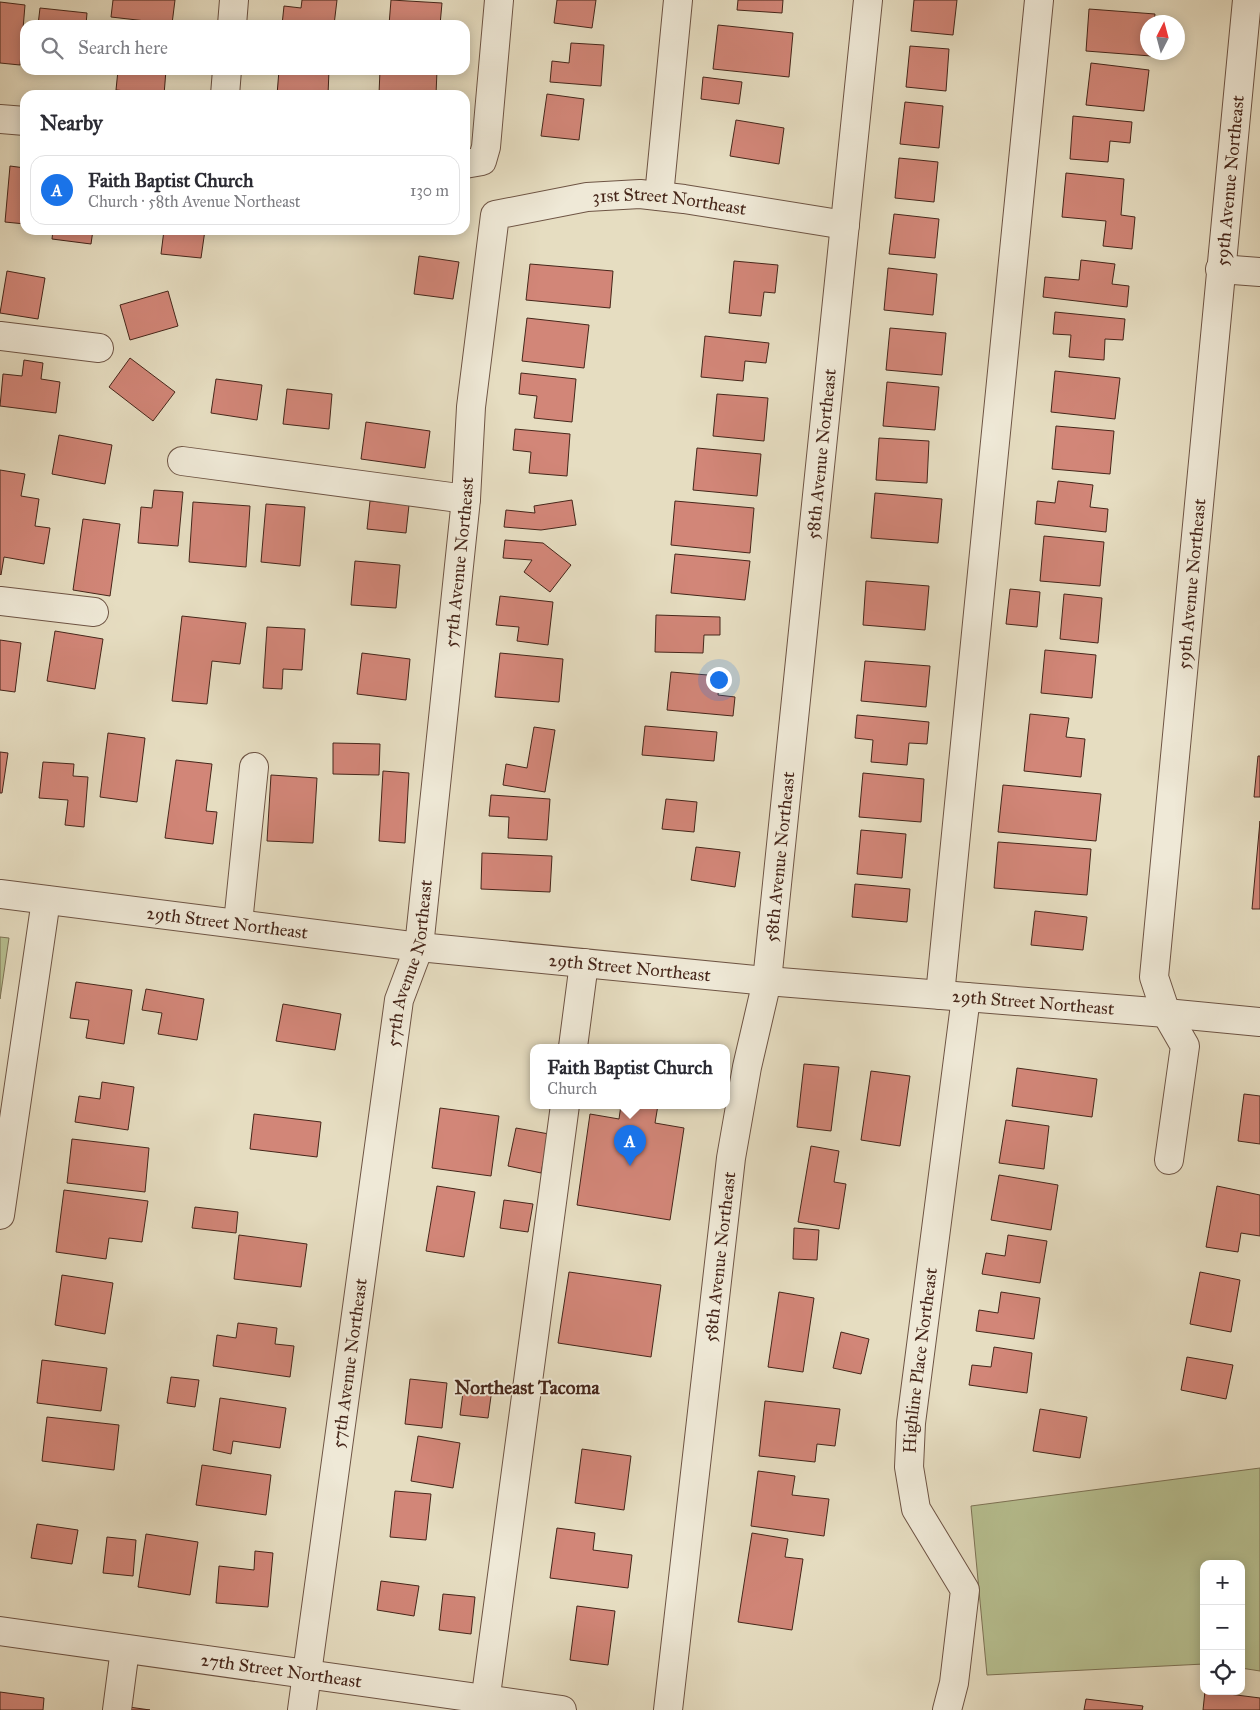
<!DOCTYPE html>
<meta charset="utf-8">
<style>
body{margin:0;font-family:"IM FELL Great Primer",serif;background:#f7f7f7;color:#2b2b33}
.controls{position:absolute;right:15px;bottom:15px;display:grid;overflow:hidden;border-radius:10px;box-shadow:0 2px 12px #0003}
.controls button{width:45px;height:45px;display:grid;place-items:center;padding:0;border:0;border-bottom:1px solid #e1e1e2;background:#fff;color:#2b2b33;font:25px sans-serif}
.compass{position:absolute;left:1140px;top:15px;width:45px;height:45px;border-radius:50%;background:#fff;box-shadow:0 2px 12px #0003;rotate:6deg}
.you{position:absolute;left:718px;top:679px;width:18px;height:18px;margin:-12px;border:4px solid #fff;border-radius:50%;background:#1a73e8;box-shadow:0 0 0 8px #1a73e833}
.badge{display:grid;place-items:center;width:32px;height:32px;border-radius:50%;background:#1a73e8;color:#fff;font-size:16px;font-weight:700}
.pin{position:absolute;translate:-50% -41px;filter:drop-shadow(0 1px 2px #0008)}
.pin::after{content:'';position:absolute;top:26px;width:18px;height:15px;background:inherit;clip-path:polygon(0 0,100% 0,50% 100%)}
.popup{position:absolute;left:530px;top:1044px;width:200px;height:65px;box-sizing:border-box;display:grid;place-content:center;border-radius:10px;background:#fff;filter:drop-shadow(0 1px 4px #0005);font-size:16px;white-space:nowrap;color:#7c7c81}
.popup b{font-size:19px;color:#2b2b33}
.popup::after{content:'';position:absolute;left:50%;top:100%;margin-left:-10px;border:10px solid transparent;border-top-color:#fff}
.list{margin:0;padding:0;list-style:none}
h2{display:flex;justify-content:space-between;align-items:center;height:65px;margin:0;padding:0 20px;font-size:21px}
h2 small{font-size:16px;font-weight:400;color:#7c7c81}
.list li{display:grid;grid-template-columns:32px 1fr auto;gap:15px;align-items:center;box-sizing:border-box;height:70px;margin:0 10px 10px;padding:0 10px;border:1px solid #e1e1e2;border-radius:15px}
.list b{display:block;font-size:19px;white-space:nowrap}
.list p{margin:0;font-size:16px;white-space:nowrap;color:#7c7c81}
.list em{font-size:16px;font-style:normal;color:#7c7c81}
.icon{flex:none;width:28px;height:28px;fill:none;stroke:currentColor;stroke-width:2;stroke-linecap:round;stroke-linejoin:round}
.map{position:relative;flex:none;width:1260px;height:1710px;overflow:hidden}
.search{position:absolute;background:#fff;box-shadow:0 2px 12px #0003;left:20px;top:20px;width:450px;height:55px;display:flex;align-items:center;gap:12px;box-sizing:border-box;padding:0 18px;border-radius:15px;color:#7c7c81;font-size:19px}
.panel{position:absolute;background:#fff;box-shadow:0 2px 12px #0003;left:20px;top:90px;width:450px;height:145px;border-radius:15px}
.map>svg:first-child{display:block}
.green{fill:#b7c091;stroke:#7e7356}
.building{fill:#d28678;stroke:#46261a}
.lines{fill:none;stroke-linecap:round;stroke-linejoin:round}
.minor-casing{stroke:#6e5444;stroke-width:30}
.minor{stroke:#efe9d7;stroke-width:28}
.labels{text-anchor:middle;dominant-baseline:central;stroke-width:4;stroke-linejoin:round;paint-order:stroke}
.street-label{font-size:18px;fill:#46261a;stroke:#efe9d7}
.neighbourhood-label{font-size:19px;font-weight:bold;fill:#46261a;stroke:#efe9d7}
</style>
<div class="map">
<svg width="1260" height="1710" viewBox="0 0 1260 1710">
<rect width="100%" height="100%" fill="#e6ddc1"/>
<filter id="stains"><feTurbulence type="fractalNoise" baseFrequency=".004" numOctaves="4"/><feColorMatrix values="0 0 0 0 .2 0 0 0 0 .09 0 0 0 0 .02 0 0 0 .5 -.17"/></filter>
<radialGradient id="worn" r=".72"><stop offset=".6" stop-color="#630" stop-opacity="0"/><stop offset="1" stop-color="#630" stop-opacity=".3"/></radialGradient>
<!-- green -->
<g class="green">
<path d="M0,937L9,938L0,999Z"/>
<path d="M1260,1468V1671L1241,1668V1564H1204V1664L987,1675L971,1506Z"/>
</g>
<!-- building -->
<g class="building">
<path d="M113,0H175L172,24L111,17Z"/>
<path d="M302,0H337L334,25H282L284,6L301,8Z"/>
<path d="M391,0L442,3L440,25H389Z"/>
<path d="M557,0H596L592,28L554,23Z"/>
<path d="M738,0H783L782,13L737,10Z"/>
<path d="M914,0H957L953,35L911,31Z"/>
<path d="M0,2L25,5L20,65L0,63Z"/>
<path d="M40,8L87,13L86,25H38Z"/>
<path d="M1089,9L1155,14L1154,22H1148V52H1151V56L1086,51Z"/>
<path d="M718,25L793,33L789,77L713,69Z"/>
<path d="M571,43L604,45L601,86L550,82L552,61L569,63Z"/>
<path d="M910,46L949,49L946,91L906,87Z"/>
<path d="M1091,63L1149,70L1144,111L1086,105Z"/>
<path d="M51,70H81V73Z"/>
<path d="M118,70H166L164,95L116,90Z"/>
<path d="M279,70H329L328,95H277Z"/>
<path d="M380,70H437L436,95L379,94Z"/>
<path d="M703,77L742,82L739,104L701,99Z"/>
<path d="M547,94L584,99L579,140L541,136Z"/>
<path d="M905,102L943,106L939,148L900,144Z"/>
<path d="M1073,116L1132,122L1130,143L1110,141L1108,162L1070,159Z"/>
<path d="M736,120L784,128L779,164L730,156Z"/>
<path d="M899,158L938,162L934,202L895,198Z"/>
<path d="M10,166L25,168V224L5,222Z"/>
<path d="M1066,173L1124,179L1121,215L1135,217L1132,249L1103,246L1106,221L1062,217Z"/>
<path d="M894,214L939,219L935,258L889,254Z"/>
<path d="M53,230H93L91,244L52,239Z"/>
<path d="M164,230H205L201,258L161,254Z"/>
<path d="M419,256L459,262L453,299L414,294Z"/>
<path d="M1081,260L1115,264L1112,284L1129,286L1127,307L1043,297L1045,277L1079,280Z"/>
<path d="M734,261L778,265L775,293L764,292L761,316L729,313Z"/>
<path d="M530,264L613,271L610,308L526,300Z"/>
<path d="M888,268L937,274L933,315L884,310Z"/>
<path d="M7,271L45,278L38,319L0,313Z"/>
<path d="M168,291L178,326L130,340L120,305Z"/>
<path d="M1055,312L1125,319L1123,340L1105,339L1104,360L1069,357L1071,335L1053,334Z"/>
<path d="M527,318L589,325L584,368L522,361Z"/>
<path d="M890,328L946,333L942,375L886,370Z"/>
<path d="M705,336L769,343L766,363L745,361L743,381L701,377Z"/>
<path d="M130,358L175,392L153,421L109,387Z"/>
<path d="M24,360L43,363L41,379L60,382L56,413L0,406L3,374L22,376Z"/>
<path d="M1055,371L1120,378L1115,419L1051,412Z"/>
<path d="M521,373L576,379L572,422L534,418L537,396L519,394Z"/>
<path d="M216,379L262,385L257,420L211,413Z"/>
<path d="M887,382L939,387L935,430L883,426Z"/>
<path d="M287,389L332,394L329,429L283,424Z"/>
<path d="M717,394L768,398L764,441L713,436Z"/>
<path d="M366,422L430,431L425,468L361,459Z"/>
<path d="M1056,426L1114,431L1110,474L1052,469Z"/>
<path d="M515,429L570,434L567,476L529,473L531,452L513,450Z"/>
<path d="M59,435L112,445L105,484L52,474Z"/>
<path d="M879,438L929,441L927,483L876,480Z"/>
<path d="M697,448L761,454L757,496L693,490Z"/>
<path d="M0,470L25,474L21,496L39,499L35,526L50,528L44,564L4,557L1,575L0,574Z"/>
<path d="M1058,481L1093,485L1090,507L1108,509L1106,532L1035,524L1037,501L1055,503Z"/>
<path d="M154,490L183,492L178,546L138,543L141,507L152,508Z"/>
<path d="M875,493L942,499L938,543L871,538Z"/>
<path d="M572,500L576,525L541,530L504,527L506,510L535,513L534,506Z"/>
<path d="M370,501L409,505L406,533L367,529Z"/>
<path d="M675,501L754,508L750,553L671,545Z"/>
<path d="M193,502L250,506L246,567L189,562Z"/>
<path d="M266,504L305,507L300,566L261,562Z"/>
<path d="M83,519L120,524L110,596L73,590Z"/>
<path d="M1044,536L1104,542L1100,586L1040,581Z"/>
<path d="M505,540L543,543L571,565L550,592L524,572L532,560L503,558Z"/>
<path d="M675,554L750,561L745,600L671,593Z"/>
<path d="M355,561L400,565L396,608L351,605Z"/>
<path d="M866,581L929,586L925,630L863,625Z"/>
<path d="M1010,589L1040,592L1037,627L1006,624Z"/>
<path d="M1064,594L1102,598L1098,643L1060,639Z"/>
<path d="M500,596L553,602L548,645L517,641L519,627L496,625Z"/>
<path d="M656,615L720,617V635H704L703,653L655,652Z"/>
<path d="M182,616L246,623L240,664L212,661L207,704L172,701Z"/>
<path d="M267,627L305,629L302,670L283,669L282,689L263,688Z"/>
<path d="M55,631L103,639L95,689L47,681Z"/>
<path d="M0,640L21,643L15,692L0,690Z"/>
<path d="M1045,650L1096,655L1092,698L1041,693Z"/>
<path d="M362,653L410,659L406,700L357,694Z"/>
<path d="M500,653L563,659L559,702L495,697Z"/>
<path d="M865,661L930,666L926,707L861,701Z"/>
<path d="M671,672L720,676L718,695L735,697L733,716L667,710Z"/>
<path d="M1030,714L1069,718L1066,737L1085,739L1081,777L1024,771Z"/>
<path d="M857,715L929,722L927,744L909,743L907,765L871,762L873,740L855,738Z"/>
<path d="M645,726L717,732L714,761L642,755Z"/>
<path d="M534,727L555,730L545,792L503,785L506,764L527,768Z"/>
<path d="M108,733L145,738L137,802L100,797Z"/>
<path d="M333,743L380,744L379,775L333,774Z"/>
<path d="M0,752L8,753L2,793H0Z"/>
<path d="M1258,756H1260V797H1254Z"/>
<path d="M176,760L212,764L206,811L217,812L213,844L165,838Z"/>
<path d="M43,762L74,764L73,776L88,777L84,827L65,825L68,800L39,798Z"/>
<path d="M383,771L409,773L405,843L379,841Z"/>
<path d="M863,773L924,779L921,822L859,817Z"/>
<path d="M271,775L317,778L313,843L267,841Z"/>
<path d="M1003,785L1101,794L1096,841L998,832Z"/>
<path d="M491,795L550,799L547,840L508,838L509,817L489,816Z"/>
<path d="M666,799L697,802L694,832L662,829Z"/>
<path d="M1260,821V909H1252Z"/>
<path d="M861,830L906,834L902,878L857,874Z"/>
<path d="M998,842L1091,849L1087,895L994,888Z"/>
<path d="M696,847L740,852L735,887L691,880Z"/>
<path d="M482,853L552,856L550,892L481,889Z"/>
<path d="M855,884L910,889L907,922L852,917Z"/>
<path d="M1035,911L1087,917L1083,950L1031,945Z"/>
<path d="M76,982L132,990L124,1044L86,1038L89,1020L70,1018Z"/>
<path d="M146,989L204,999L197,1040L158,1034L162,1013L142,1010Z"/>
<path d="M283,1004L341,1014L335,1050L276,1041Z"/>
<path d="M804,1064L839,1067L831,1131L797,1127Z"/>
<path d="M1017,1068L1097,1079L1092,1117L1012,1106Z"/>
<path d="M871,1071L910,1076L900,1146L861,1140Z"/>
<path d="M102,1082L134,1087L128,1130L75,1122L79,1096L100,1099Z"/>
<path d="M1244,1094L1260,1096V1144L1238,1141Z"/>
<path d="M621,1105H658L655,1123L684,1128L670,1220L577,1205L590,1114L619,1119Z"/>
<path d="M440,1108L499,1116L491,1176L432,1168Z"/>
<path d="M254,1114L321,1122L317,1157L250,1149Z"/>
<path d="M1006,1120L1049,1126L1044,1169L999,1163Z"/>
<path d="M516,1128L549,1134L541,1173L508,1166Z"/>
<path d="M72,1139L149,1148L145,1192L67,1183Z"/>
<path d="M811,1146L839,1151L834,1182L846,1184L839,1229L798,1222Z"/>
<path d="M999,1175L1058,1185L1051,1230L991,1220Z"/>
<path d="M437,1186L475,1192L464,1257L426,1251Z"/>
<path d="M1217,1186L1260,1195V1236L1241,1233L1238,1252L1206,1247Z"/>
<path d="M64,1190L148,1201L142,1242L109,1238L106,1259L56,1252Z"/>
<path d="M504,1200L533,1204L528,1232L500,1228Z"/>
<path d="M195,1207L238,1212L236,1233L192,1228Z"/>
<path d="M794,1228L819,1230L817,1260L793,1259Z"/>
<path d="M239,1235L307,1244L301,1287L234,1279Z"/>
<path d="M1008,1235L1047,1241L1040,1283L982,1274L986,1253L1005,1256Z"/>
<path d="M569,1272L661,1285L651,1357L558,1343Z"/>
<path d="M1200,1272L1240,1280L1231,1332L1190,1324Z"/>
<path d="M62,1275L113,1283L105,1334L55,1325Z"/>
<path d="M779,1292L814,1298L803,1372L768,1367Z"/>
<path d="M1001,1292L1040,1298L1034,1339L976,1331L979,1310L998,1313Z"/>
<path d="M238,1323L277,1328L275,1344L294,1346L290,1377L213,1366L217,1335L236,1338Z"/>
<path d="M841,1332L869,1339L861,1374L833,1368Z"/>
<path d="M994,1347L1032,1353L1027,1393L969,1385L972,1365L991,1367Z"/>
<path d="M1187,1357L1233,1365L1226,1399L1181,1390Z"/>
<path d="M42,1360L107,1368L101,1411L37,1403Z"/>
<path d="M171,1377L199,1380L195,1407L167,1403Z"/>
<path d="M410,1379L447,1383L442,1428L405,1424Z"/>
<path d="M464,1385L492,1389L488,1418L460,1415Z"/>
<path d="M220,1398L286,1408L280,1448L233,1441L231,1454L213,1450Z"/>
<path d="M765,1401L840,1409L835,1446L817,1444L815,1462L759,1456Z"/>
<path d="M1040,1409L1087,1417L1080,1458L1033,1451Z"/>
<path d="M47,1417L119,1425L114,1470L42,1461Z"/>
<path d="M418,1436L460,1443L453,1488L411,1481Z"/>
<path d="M582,1449L631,1456L624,1510L575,1503Z"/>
<path d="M202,1465L271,1475L266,1515L196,1505Z"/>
<path d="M758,1471L795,1476L792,1495L829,1499L824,1536L751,1526Z"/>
<path d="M395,1491L431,1494L426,1540L390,1537Z"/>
<path d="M37,1524L78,1530L72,1564L31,1558Z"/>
<path d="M557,1528L595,1533L593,1550L632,1555L628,1588L550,1578Z"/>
<path d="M752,1533L788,1539L785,1557L803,1559L792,1630L738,1622Z"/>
<path d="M146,1534L198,1542L190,1595L138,1587Z"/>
<path d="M107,1537L136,1540L133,1576L103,1573Z"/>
<path d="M255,1551L273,1553L268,1607L216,1603L219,1566L254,1570Z"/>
<path d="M381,1581L419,1586L414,1616L377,1610Z"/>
<path d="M443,1594L475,1597L471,1634L439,1630Z"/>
<path d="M577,1606L615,1611L608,1665L570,1660Z"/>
<path d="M1205,1691L1260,1698V1710H1203Z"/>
<path d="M0,1692L44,1698L43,1710H0Z"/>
<path d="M1086,1699L1143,1706L1142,1710H1084Z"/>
<path d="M129,1707L150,1710H129Z"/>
</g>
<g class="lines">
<!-- minor casing -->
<g class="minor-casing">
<g id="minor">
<path d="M232,25L234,0"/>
<path d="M225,95L227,70"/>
<path d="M0,119L25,121"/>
<path d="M465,164L482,161L486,147L499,0"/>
<path d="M659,196L678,0"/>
<path d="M1220,269L1260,272"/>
<path d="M0,336L99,348"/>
<path d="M182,461L466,499"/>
<path d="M0,601L94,612"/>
<path id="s1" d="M0,894L419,947L767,981L1166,1013L1260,1022"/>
<path d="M238,923L254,767"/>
<path d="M940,995L1039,0"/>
<path d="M573,1047L584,963"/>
<path id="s2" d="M1169,1160L1185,1046L1166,1013L1154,977L1247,0"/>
<path d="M0,1215L46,900"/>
<path id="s3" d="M0,1631L562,1710"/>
<path d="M117,1710L125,1649"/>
<path id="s4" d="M302,1710L399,1000L419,947L466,499L471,407L495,215L587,197L640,194L684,199L845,225"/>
<path d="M484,1710L565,1105"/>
<path id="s5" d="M668,1710L731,1158L747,1067L767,981L868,0"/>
<path id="s6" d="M947,1710L954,1683L965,1590L916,1509L909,1467L911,1423L966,997"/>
</g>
</g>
<!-- minor -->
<use href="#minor" class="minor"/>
</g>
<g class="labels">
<!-- street labels -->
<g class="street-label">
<text stroke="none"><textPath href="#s2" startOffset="991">59th Avenue Northeast</textPath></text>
<text stroke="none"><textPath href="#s4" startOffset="1686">31st Street Northeast</textPath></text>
<text stroke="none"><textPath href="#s5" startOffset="1266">58th Avenue Northeast</textPath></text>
<text stroke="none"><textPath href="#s4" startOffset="1160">57th Avenue Northeast</textPath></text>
<text stroke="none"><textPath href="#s2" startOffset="586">59th Avenue Northeast</textPath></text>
<text stroke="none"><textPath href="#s5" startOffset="861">58th Avenue Northeast</textPath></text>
<text stroke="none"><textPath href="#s1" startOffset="229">29th Street Northeast</textPath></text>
<text stroke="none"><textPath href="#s4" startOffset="755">57th Avenue Northeast</textPath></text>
<text stroke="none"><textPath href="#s1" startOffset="634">29th Street Northeast</textPath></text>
<text stroke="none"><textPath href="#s1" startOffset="1039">29th Street Northeast</textPath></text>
<text stroke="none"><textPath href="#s5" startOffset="456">58th Avenue Northeast</textPath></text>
<text stroke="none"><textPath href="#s6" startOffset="366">Highline Place Northeast</textPath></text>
<text stroke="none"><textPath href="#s4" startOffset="350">57th Avenue Northeast</textPath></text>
<text stroke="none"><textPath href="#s3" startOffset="284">27th Street Northeast</textPath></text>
</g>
<!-- neighbourhood labels -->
<g class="neighbourhood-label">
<text x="527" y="1387">Northeast Tacoma</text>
</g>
</g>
<rect width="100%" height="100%" filter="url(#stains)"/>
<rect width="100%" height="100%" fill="url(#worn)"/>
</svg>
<div class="controls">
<button>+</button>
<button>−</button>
<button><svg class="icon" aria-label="locate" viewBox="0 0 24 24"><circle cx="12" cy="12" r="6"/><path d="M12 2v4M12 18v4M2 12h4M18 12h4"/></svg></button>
</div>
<svg class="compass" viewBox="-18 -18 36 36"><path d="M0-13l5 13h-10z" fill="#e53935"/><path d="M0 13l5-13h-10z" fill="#7c7c81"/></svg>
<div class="you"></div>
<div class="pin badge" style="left:630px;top:1166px">A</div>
<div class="popup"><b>Faith Baptist Church</b>Church</div>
<div class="search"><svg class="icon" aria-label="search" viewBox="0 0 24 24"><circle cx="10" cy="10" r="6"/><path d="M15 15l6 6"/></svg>Search here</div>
<section class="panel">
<h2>Nearby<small></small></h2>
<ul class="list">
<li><span class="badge">A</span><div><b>Faith Baptist Church</b><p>Church · 58th Avenue Northeast</p></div><em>130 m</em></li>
</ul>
</section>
</div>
